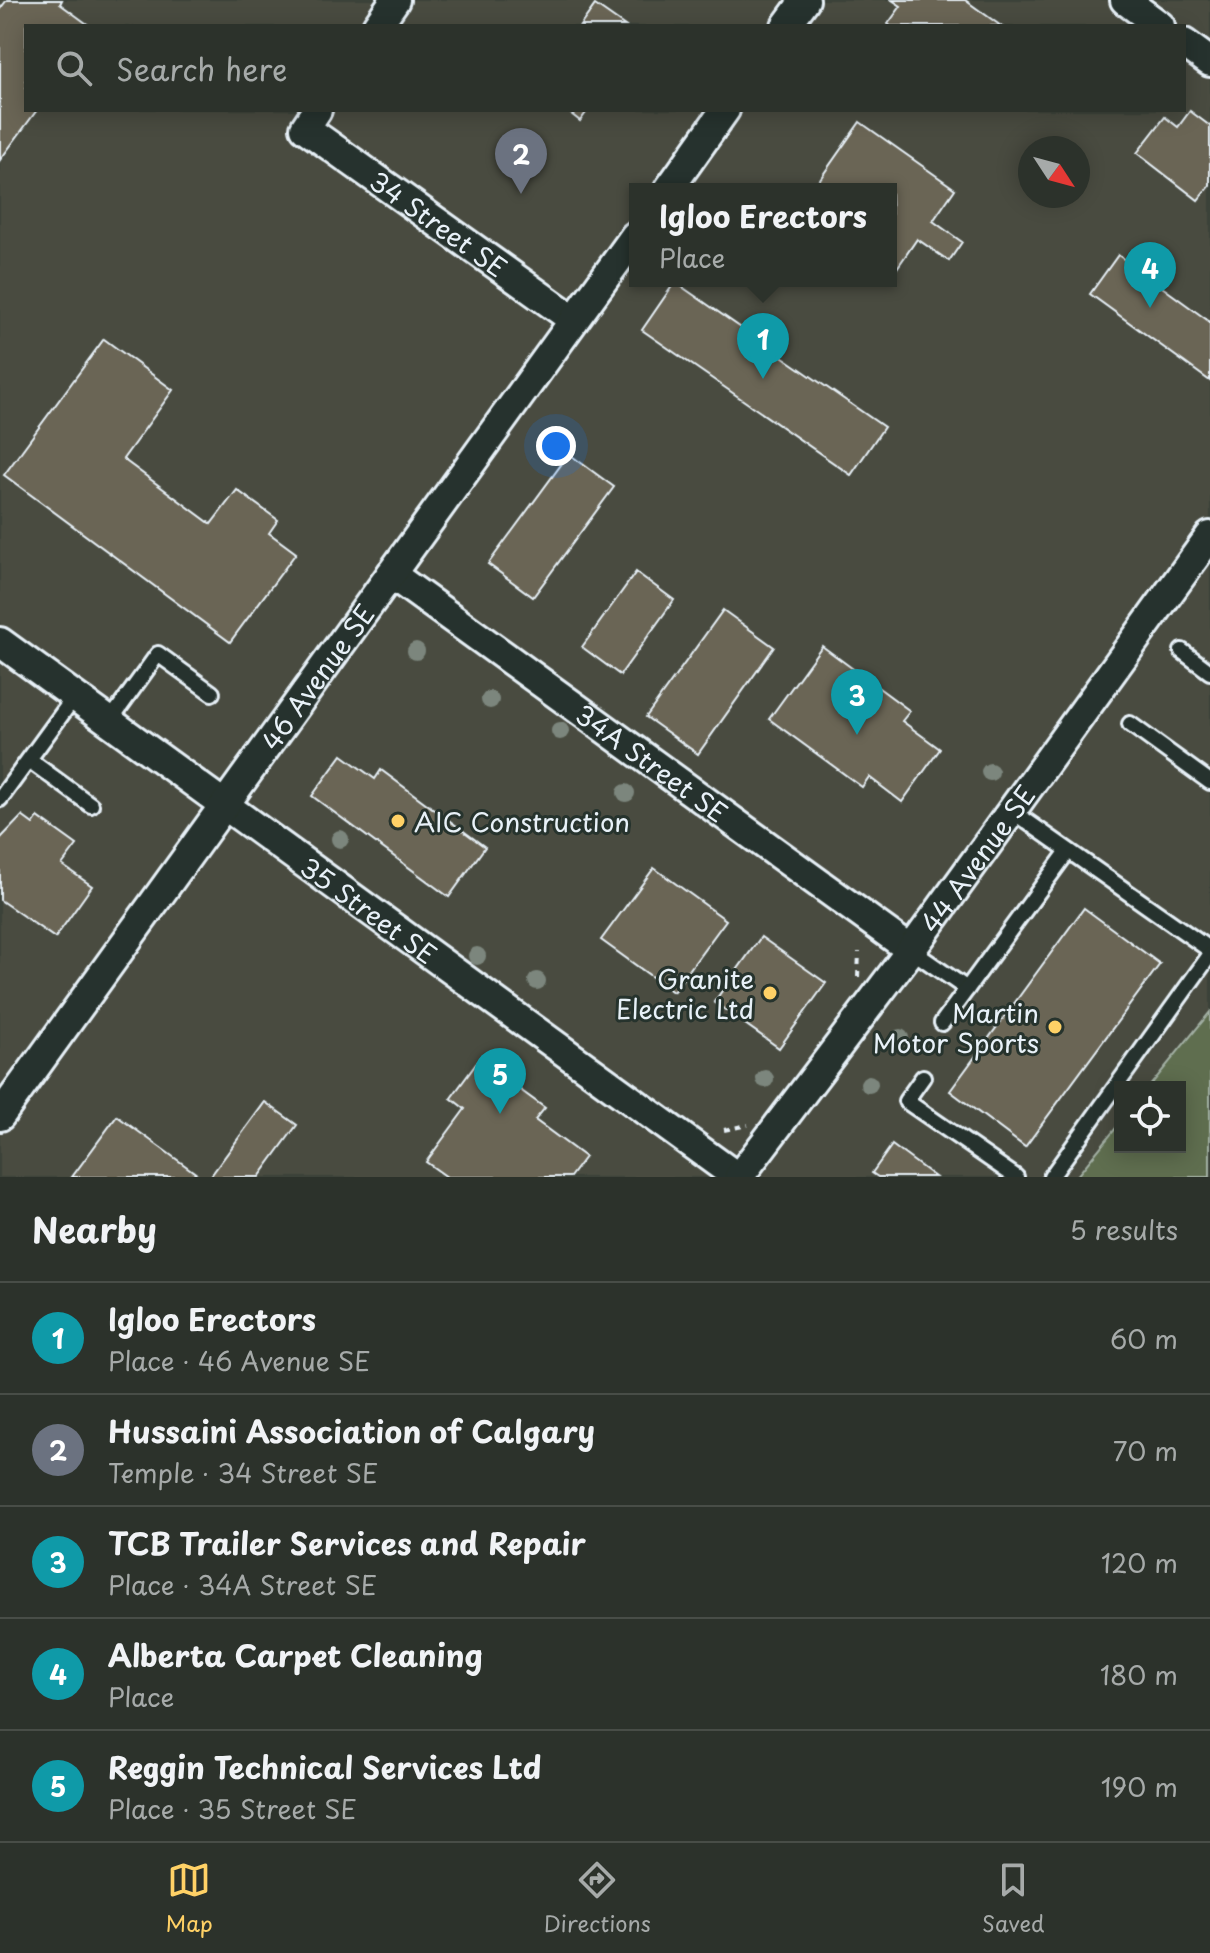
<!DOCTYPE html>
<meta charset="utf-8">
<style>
body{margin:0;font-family:"Playpen Sans",sans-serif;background:#383e37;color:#f1f3f6}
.controls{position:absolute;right:24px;bottom:24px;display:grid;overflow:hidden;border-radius:0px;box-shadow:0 4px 20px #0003}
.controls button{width:72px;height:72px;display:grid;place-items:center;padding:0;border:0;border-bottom:2px solid #484d47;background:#2c322b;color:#f1f3f6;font:40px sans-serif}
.compass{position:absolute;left:1018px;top:136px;width:72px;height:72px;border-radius:50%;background:#2c322b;box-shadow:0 4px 20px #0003;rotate:126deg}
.you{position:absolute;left:556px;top:446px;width:28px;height:28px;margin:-20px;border:6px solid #fff;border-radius:50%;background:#1a73e8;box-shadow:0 0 0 12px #1a73e833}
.badge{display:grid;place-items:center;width:52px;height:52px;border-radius:50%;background:#ffd166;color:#fff;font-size:26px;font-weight:700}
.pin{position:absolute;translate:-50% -66px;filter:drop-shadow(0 2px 4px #0008)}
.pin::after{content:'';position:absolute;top:42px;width:28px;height:24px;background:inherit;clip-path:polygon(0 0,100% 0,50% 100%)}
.popup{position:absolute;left:629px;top:183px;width:268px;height:104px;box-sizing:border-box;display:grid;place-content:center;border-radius:0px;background:#2c322b;filter:drop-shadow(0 2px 6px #0005);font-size:26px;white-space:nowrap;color:#a6aaa9}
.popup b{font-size:30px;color:#f1f3f6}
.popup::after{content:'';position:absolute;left:50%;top:100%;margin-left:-16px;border:16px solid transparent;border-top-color:#2c322b}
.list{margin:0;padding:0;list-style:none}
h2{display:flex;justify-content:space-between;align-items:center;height:104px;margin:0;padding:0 32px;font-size:34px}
h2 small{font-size:26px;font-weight:400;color:#a6aaa9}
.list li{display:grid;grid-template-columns:52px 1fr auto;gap:24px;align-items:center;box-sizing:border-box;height:112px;padding:0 32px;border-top:2px solid #484d47}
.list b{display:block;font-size:30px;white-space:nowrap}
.list p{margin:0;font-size:26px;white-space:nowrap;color:#a6aaa9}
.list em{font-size:26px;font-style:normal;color:#a6aaa9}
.icon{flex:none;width:44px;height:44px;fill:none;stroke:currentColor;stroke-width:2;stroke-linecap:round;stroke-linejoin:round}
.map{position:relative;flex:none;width:1210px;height:1177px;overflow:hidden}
.search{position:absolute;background:#2c322b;box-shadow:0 4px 20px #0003;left:24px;right:24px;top:24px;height:88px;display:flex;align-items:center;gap:20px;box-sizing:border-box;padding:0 28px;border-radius:0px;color:#a6aaa9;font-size:30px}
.sheet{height:664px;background:#2c322b}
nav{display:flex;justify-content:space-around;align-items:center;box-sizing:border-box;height:112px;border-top:2px solid #484d47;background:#2c322b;font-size:22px;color:#a6aaa9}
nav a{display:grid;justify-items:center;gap:4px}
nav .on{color:#ffd166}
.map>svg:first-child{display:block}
.built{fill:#494c41;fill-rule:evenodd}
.green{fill:#5e6e50;stroke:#a3b0a4;stroke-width:2}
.building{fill:#6b6554;stroke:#e8f1f8;stroke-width:2}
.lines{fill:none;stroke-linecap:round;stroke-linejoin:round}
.service-casing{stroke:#e8f1f8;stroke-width:20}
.minor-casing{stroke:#e8f1f8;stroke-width:34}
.path{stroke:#e8f1f8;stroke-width:4;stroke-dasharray:6 6;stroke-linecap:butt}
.service{stroke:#26332d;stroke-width:14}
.minor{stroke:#26332d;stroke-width:28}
.tree{fill:#7c867d}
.poi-dot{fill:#ffd166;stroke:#26332d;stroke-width:3}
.labels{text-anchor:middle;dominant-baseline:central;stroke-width:6;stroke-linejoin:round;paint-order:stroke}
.street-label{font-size:26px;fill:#e8f1f8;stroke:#26332d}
.poi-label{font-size:26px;fill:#e8f1f8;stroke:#26332d;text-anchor:end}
</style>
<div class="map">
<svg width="1210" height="1177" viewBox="0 0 1210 1177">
<rect width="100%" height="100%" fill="#3b4239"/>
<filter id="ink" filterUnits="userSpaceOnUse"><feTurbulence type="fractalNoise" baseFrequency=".0125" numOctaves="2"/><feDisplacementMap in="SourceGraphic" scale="16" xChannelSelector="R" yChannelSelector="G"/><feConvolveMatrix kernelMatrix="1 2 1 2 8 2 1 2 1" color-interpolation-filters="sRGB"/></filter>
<g filter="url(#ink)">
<!-- built -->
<path class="built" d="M0,0H1210V1012L1149,1087H1120V1123L1076,1177H0ZM26,26H1184V110H26ZM1030,148H1078V196H1030ZM635,189H891V281H635Z"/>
<!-- green -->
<path class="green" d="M1210,1012V1177H1076L1120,1123V1147H1180V1087H1149Z"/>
<!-- building -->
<g class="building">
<path d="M7,0H62L60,4L90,26H26V110H37L0,160V9Z"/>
<path d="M892,0H965L1001,26H891L888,24L901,6Z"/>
<path d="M595,5L625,26H580Z"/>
<path d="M566,110H588L580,121Z"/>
<path d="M1190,111L1210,126V185L1198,200L1137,153L1165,117L1178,127Z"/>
<path d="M860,122L955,189L933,221L962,242L949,261L917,239L893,274L891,189H813Z"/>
<path d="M1118,255L1210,322V381L1090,294Z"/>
<path d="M675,282L884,427L851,475L642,330Z"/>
<path d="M104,339L173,390L123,459L211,524L237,490L278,520L269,533L296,553L230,642L4,475Z"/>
<path d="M569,454L614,487L533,597L488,564Z"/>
<path d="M636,572L674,600L620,675L582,647Z"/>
<path d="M723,610L774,647L698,754L646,717Z"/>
<path d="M822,646L910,711L902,721L940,749L902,802L869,777L862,787L769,719Z"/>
<path d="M342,755L375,779L381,770L485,847L449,897L312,796Z"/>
<path d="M22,816L33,824L38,817L77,845L62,865L92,886L55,938L0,900V839Z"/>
<path d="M654,868L726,920L673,992L601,940Z"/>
<path d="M1084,908L1160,964L1025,1147L950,1091Z"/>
<path d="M761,937L826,983L779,1048L714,1002Z"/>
<path d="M479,1060L545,1108L535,1120L585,1157L570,1177H447L426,1162L465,1109L451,1098Z"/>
<path d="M265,1102L297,1125L259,1177H210Z"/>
<path d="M117,1116L201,1177H72Z"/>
<path d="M892,1145L935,1177H878L872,1173Z"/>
</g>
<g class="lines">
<!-- service casing -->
<g class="service-casing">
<g id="service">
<path d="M1182,651L1210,672"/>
<path d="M109,722L158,654L212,693"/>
<path d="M1130,724L1210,782"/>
<path d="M29,760L91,805"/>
<path d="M0,799L75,696"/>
<path d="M1012,811L1210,950"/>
<path d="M911,950L967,989"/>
<path d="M942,1023L1068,851"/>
<path d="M923,1077L906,1101L1016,1177"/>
<path d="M1051,1177L1210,955"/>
</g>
</g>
<!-- minor casing -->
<g class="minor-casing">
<g id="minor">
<path d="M1125,0L1160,26"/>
<path d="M377,26L395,0"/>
<path d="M786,26L805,0"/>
<path d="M1184,43L1210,62"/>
<path id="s1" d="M317,110L305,128L574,320"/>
<path d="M669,189L725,110"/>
<path id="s2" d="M391,574L911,950"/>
<path id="s3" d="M0,642L737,1177"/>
<path id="s4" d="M0,1116L635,236"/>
<path id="s5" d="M739,1177L911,950L1210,536"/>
</g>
</g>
<!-- path -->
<g class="path">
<path d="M858,977L859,952"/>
<path d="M724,1130L748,1125"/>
</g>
<!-- service -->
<use href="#service" class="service"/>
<!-- minor -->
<use href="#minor" class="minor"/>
</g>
<!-- trees -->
<g class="tree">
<circle cx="416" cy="651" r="9"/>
<circle cx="490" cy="700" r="9"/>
<circle cx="560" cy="731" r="9"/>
<circle cx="990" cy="772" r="9"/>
<circle cx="626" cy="793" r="9"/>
<circle cx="340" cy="839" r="9"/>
<circle cx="477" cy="956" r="9"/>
<circle cx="537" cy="981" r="9"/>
<circle cx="900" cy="1038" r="9"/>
<circle cx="765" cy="1079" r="9"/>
<circle cx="869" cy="1084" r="9"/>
</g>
</g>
<!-- markers -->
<g class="poi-dot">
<circle cx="398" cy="821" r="8"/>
<circle cx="770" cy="993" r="8"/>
<circle cx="1055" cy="1027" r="8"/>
</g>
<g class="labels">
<!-- street labels -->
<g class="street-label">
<text stroke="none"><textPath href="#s1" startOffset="186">34 Street SE</textPath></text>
<text stroke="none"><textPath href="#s4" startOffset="542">46 Avenue SE</textPath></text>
<text stroke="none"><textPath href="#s2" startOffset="322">34A Street SE</textPath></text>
<text stroke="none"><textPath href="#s5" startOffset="398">44 Avenue SE</textPath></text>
<text stroke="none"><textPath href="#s3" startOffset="456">35 Street SE</textPath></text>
</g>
<!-- poi labels -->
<g class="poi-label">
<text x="414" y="821" text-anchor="start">AIC Construction</text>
<text x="754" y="978">Granite<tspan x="754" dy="30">Electric Ltd</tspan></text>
<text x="1039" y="1012">Martin<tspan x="1039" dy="30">Motor Sports</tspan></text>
</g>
</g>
</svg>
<div class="controls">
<button><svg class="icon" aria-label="locate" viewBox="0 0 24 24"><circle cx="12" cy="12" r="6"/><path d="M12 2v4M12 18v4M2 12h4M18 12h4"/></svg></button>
</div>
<svg class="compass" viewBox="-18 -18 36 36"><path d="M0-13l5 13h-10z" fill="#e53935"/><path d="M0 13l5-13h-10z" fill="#a6aaa9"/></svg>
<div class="you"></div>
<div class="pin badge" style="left:763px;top:379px;background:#0f9aa8">1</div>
<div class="popup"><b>Igloo Erectors</b>Place</div>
<div class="pin badge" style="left:521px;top:194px;background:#6b7280">2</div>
<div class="pin badge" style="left:857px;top:735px;background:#0f9aa8">3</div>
<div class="pin badge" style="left:1150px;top:308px;background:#0f9aa8">4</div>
<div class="pin badge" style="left:500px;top:1114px;background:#0f9aa8">5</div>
<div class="search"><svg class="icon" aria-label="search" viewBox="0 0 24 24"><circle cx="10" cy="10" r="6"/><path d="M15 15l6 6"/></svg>Search here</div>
</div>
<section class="sheet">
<h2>Nearby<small>5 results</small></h2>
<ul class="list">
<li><span class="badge" style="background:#0f9aa8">1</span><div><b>Igloo Erectors</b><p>Place · 46 Avenue SE</p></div><em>60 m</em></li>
<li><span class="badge" style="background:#6b7280">2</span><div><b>Hussaini Association of Calgary</b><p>Temple · 34 Street SE</p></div><em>70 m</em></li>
<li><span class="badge" style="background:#0f9aa8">3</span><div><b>TCB Trailer Services and Repair</b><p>Place · 34A Street SE</p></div><em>120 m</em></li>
<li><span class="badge" style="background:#0f9aa8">4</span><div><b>Alberta Carpet Cleaning</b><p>Place</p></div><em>180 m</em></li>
<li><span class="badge" style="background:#0f9aa8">5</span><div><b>Reggin Technical Services Ltd</b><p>Place · 35 Street SE</p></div><em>190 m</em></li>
</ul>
</section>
<nav>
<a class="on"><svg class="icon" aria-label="map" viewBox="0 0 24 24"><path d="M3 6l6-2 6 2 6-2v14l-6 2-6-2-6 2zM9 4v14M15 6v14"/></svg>Map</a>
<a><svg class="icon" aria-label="directions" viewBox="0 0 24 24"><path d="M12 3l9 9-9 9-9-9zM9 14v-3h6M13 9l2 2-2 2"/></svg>Directions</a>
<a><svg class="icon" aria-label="saved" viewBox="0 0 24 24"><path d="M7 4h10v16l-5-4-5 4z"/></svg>Saved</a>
</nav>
